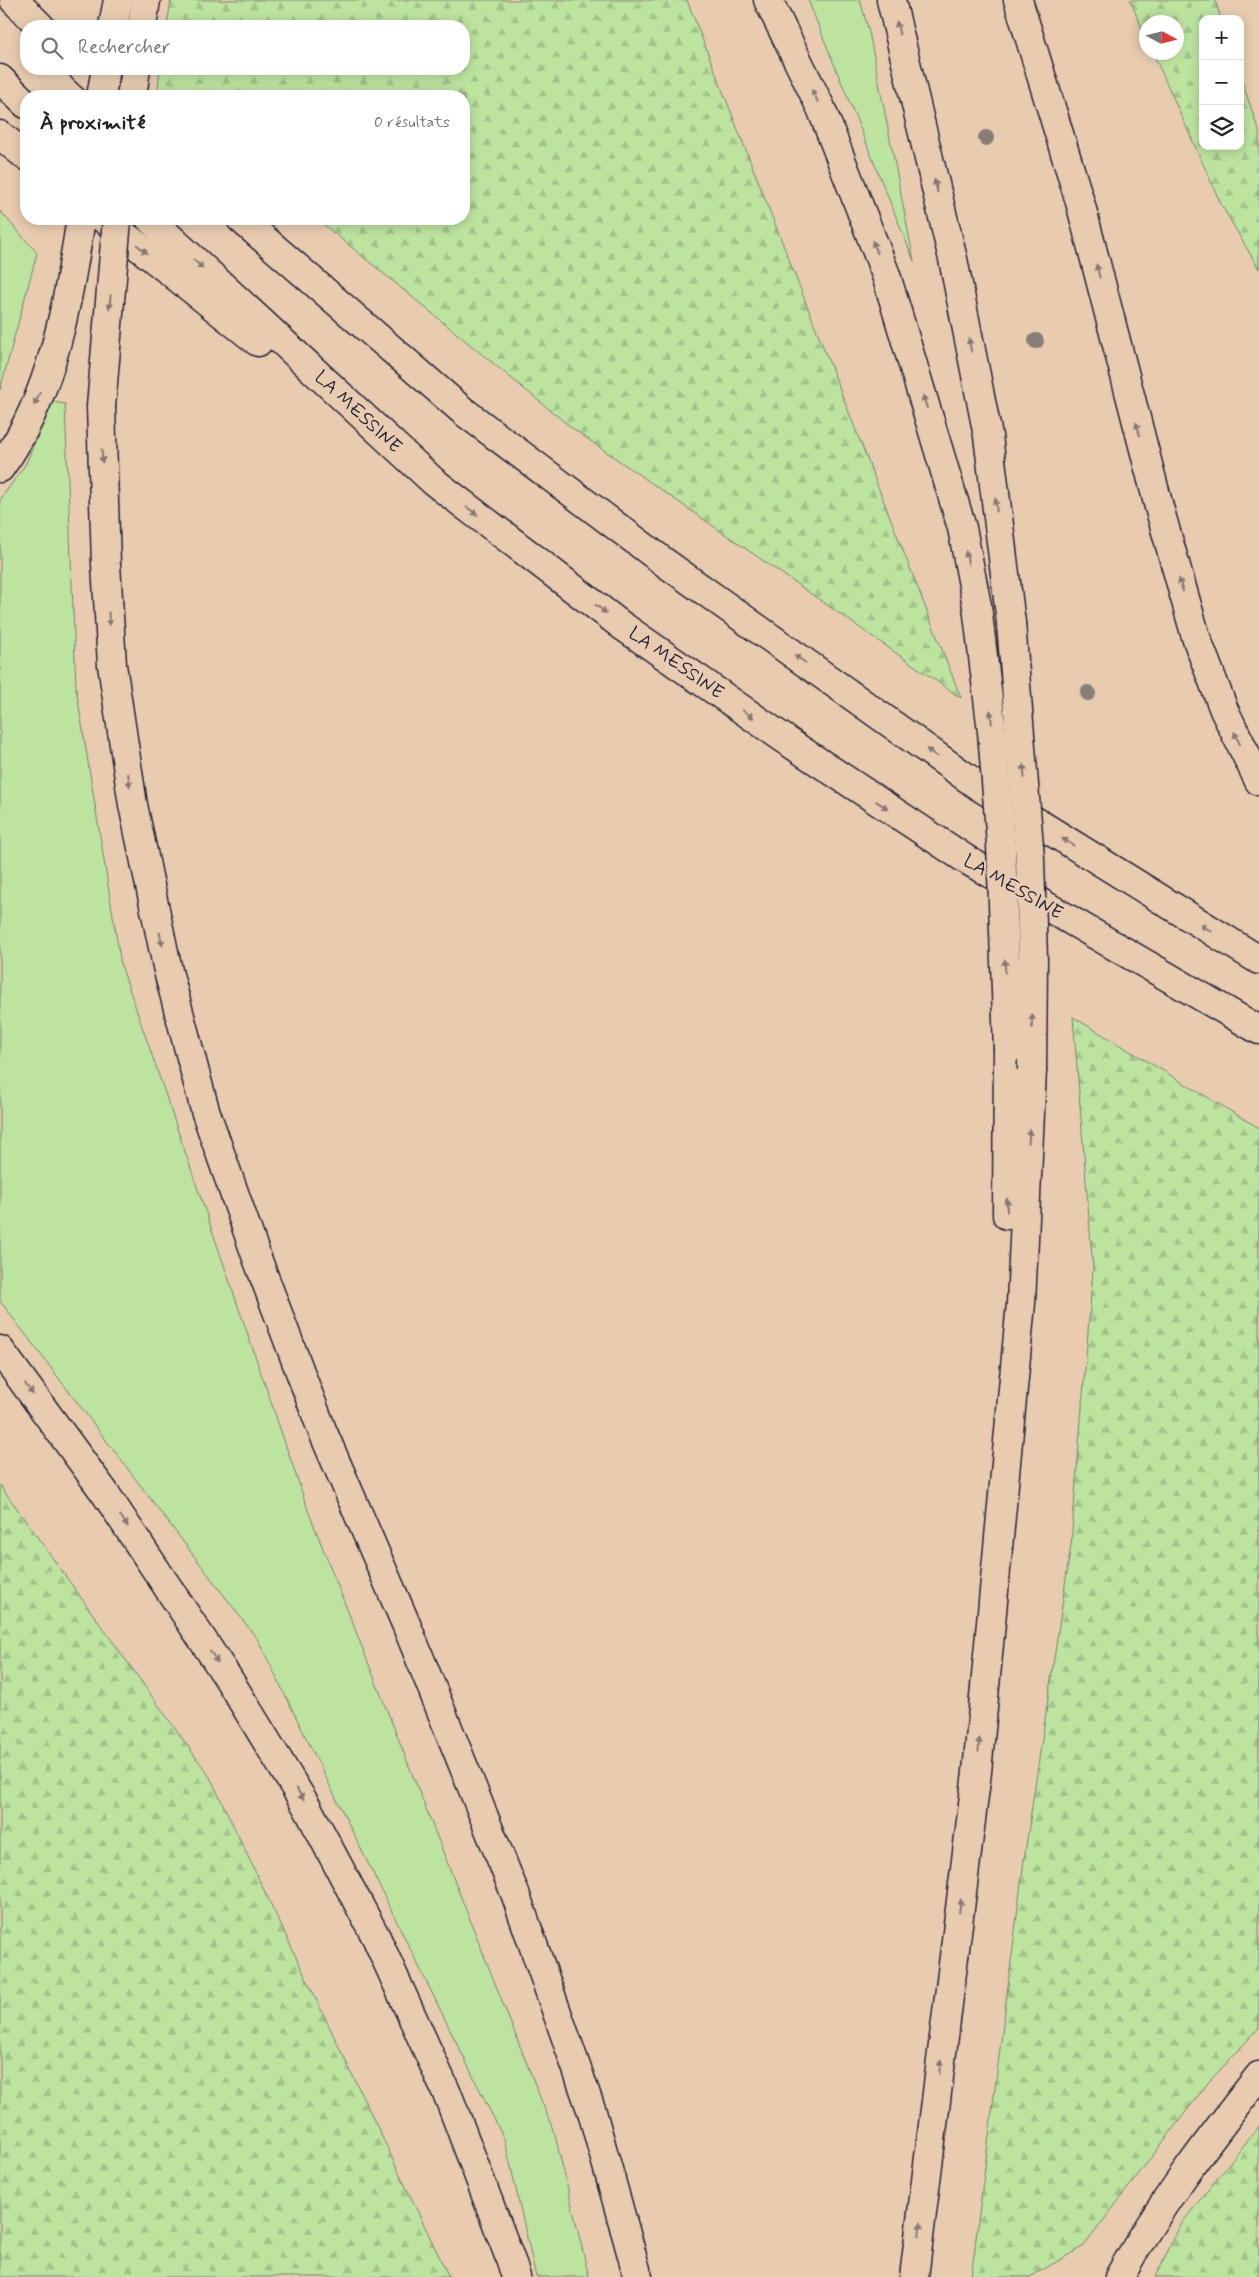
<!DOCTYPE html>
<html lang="fr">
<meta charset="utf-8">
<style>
body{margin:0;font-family:Mynerve,sans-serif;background:#f6f6f6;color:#222}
.controls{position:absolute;right:15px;top:15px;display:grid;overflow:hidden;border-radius:10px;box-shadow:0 2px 12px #0003}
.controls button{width:45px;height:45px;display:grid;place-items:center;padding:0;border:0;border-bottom:1px solid #e0e0e0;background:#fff;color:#222;font:25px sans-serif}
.compass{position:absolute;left:1139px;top:15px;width:45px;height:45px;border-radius:50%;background:#fff;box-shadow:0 2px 12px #0003;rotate:97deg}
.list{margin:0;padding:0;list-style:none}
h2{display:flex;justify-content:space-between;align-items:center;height:65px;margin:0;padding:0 20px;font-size:21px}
h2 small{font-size:16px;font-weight:400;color:#767676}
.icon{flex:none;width:28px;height:28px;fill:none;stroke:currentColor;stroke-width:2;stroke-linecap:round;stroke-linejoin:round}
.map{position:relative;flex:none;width:1259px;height:2277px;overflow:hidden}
.search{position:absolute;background:#fff;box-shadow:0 2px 12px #0003;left:20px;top:20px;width:450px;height:55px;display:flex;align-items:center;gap:12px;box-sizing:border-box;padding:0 18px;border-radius:20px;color:#767676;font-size:19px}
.panel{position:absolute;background:#fff;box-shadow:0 2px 12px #0003;left:20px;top:90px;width:450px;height:135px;border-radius:20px}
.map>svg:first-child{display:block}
.grass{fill:#bce49f;stroke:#6f836d}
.forest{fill:url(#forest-firs);stroke:#6f836d}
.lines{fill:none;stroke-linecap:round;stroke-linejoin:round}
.minor-casing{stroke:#22223b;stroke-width:31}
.highway-casing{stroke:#22223b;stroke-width:31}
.minor{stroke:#e9ccb0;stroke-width:28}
.highway{stroke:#e9ccb0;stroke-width:28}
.highway-bridge-casing{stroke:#22223b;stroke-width:31;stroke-linecap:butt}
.highway-bridge{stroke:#e9ccb0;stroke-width:28}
.tree{fill:#887e78}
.oneway{fill:#867776}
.labels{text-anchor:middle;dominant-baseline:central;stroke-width:4.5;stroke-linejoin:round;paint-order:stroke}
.street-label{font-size:19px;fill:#22223b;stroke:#e9ccb0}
</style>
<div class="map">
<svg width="1259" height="2277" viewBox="0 0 1259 2277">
<defs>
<pattern id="forest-firs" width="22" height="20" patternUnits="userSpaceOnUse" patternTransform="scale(1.25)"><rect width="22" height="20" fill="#bce49f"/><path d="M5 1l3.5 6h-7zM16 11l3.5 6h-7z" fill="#a1c38a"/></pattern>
</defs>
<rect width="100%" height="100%" fill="#e9ccb0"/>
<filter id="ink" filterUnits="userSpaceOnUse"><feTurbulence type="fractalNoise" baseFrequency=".02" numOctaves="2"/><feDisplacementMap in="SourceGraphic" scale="10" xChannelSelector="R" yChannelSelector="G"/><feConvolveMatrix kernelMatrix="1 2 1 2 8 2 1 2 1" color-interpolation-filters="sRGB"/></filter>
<g filter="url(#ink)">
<!-- grass -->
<g class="grass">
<path d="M808,0H860L869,32L914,261Z"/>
<path d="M0,211L37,253L0,390Z"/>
<path d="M53,402L65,404L76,688L121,965L309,1513L555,2135L589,2277H536L505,2141L258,1640L0,1301V500L25,465Z"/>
</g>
<!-- forest -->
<g class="forest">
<path d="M171,0H687L961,698L572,428L317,219H464V96H168L158,88L160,69H464V26H167Z"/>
<path d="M1130,0H1215L1221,19H1203V146H1240V76L1259,131V269L1222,206L1153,53L1176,52V22H1146V38Z"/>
<path d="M1073,1017L1259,1128V2028L1207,2084L1084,2246L1030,2277H971L1024,1860L1071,1545L1093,1269Z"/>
<path d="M0,1485L210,1777L449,2277H0Z"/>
<path d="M1259,2126V2277H1155L1181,2224Z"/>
</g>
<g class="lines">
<!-- minor casing -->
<g class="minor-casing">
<path id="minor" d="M1119,2277C1159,2205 1209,2140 1259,2076"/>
</g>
<!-- highway casing -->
<g class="highway-casing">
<g id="highway">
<path d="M14,0L40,26"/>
<path d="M768,0L821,108L886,275L962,528L977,606"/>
<path d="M891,0L953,259L988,436L1011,623"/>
<path d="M1018,0L1080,202L1159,507L1196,637L1224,710L1259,781"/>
<path d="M113,26L118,0"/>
<path d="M142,26L146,0"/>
<path d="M83,69L112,96"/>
<path d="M0,79L26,104"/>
<path d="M132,96L136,69"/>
<path d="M0,135L26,156"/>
<path d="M104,219L258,342"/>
<path d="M150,219L433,481L621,625L796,747L967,860L1259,1030"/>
<path d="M241,219L463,411L664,562L980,787L1259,960"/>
<path d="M101,407L106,564L112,665L133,805L168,971L205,1110L257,1258L322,1430L406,1624L516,1896L592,2112L638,2277"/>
<path d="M0,468C53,396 67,304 81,219"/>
<path d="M1007,1215L1008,1050"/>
<path d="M0,1350L105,1493L228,1678L307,1807L376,1937L449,2098L511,2261L516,2277"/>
<path d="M914,2277L977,1772L1021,1303L1032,1070"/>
</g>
</g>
<!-- minor -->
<use href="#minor" class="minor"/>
<!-- highway -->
<use href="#highway" class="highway"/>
<!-- highway-bridge casing -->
<g class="highway-bridge-casing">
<g id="highway-bridge">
<path d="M101,96L106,69"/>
<path d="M101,407L117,219"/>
<path d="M977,606L992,732L1001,844L1008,1050"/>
<path d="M1011,623L1030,859L1033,960L1032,1070"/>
</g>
</g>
<!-- highway-bridge -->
<use href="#highway-bridge" class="highway-bridge"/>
</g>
<!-- trees -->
<g class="tree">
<circle cx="986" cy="138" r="8"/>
<circle cx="1036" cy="341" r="8"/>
<circle cx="1088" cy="693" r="8"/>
</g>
<!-- one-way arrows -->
<defs><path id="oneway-solid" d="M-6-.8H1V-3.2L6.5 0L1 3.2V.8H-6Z" transform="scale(1.25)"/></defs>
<g class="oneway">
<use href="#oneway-solid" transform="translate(898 28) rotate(-103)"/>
<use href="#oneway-solid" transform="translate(815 96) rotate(-116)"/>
<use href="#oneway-solid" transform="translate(936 186) rotate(-103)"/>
<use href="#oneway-solid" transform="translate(875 247) rotate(-111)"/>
<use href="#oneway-solid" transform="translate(142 249) rotate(39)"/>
<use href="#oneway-solid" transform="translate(198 264) rotate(43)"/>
<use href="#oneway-solid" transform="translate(1098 271) rotate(-104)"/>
<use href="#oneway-solid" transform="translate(110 302) rotate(95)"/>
<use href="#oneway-solid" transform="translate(970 345) rotate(-101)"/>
<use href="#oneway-solid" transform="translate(37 399) rotate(114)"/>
<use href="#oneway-solid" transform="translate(925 402) rotate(-107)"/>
<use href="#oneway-solid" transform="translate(1138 429) rotate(-105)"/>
<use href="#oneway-solid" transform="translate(102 456) rotate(88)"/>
<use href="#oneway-solid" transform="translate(996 505) rotate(-97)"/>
<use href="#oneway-solid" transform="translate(472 511) rotate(37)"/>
<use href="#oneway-solid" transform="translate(967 558) rotate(-101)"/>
<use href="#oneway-solid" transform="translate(1181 585) rotate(-106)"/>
<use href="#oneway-solid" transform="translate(601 609) rotate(37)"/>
<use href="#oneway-solid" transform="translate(109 619) rotate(86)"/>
<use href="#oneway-solid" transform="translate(800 659) rotate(-145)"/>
<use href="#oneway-solid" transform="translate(748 714) rotate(35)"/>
<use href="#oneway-solid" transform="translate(991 717) rotate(-97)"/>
<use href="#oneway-solid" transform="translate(1237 738) rotate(-115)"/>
<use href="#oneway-solid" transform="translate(932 753) rotate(-145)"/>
<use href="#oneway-solid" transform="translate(1024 771) rotate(-94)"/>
<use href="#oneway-solid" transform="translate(129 780) rotate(82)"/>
<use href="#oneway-solid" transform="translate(882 805) rotate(33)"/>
<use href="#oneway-solid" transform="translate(1068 842) rotate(-148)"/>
<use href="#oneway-solid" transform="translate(1206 928) rotate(-148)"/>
<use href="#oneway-solid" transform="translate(161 939) rotate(78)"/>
<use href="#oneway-solid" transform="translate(1005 966) rotate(-92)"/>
<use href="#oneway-solid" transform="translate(1032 1021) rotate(-89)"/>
<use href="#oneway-solid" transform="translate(1029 1136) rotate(-87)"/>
<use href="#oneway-solid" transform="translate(1007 1205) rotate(-90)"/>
<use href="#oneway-solid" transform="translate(29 1389) rotate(54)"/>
<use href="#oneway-solid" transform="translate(124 1521) rotate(56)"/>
<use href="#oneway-solid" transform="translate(214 1657) rotate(56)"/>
<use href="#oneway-solid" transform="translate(979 1745) rotate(-85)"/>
<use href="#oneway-solid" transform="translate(300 1794) rotate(58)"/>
<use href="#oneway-solid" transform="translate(960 1906) rotate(-83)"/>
<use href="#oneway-solid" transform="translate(940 2067) rotate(-83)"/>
<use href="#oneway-solid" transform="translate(920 2229) rotate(-83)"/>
</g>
</g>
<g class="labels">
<!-- street labels -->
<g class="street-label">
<text transform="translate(358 412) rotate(43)">LA MESSINE</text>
<text transform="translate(676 663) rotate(35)">LA MESSINE</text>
<text transform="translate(1013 887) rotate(30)">LA MESSINE</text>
</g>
</g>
</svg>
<div class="controls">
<button>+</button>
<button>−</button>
<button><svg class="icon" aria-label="layers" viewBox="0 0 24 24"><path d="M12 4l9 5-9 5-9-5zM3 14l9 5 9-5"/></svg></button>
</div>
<svg class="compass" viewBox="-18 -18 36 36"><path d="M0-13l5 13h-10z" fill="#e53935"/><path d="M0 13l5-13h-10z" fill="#767676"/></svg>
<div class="search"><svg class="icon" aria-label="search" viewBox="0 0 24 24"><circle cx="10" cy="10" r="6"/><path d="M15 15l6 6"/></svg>Rechercher</div>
<section class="panel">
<h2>À proximité<small>0 résultats</small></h2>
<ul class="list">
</ul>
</section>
</div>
